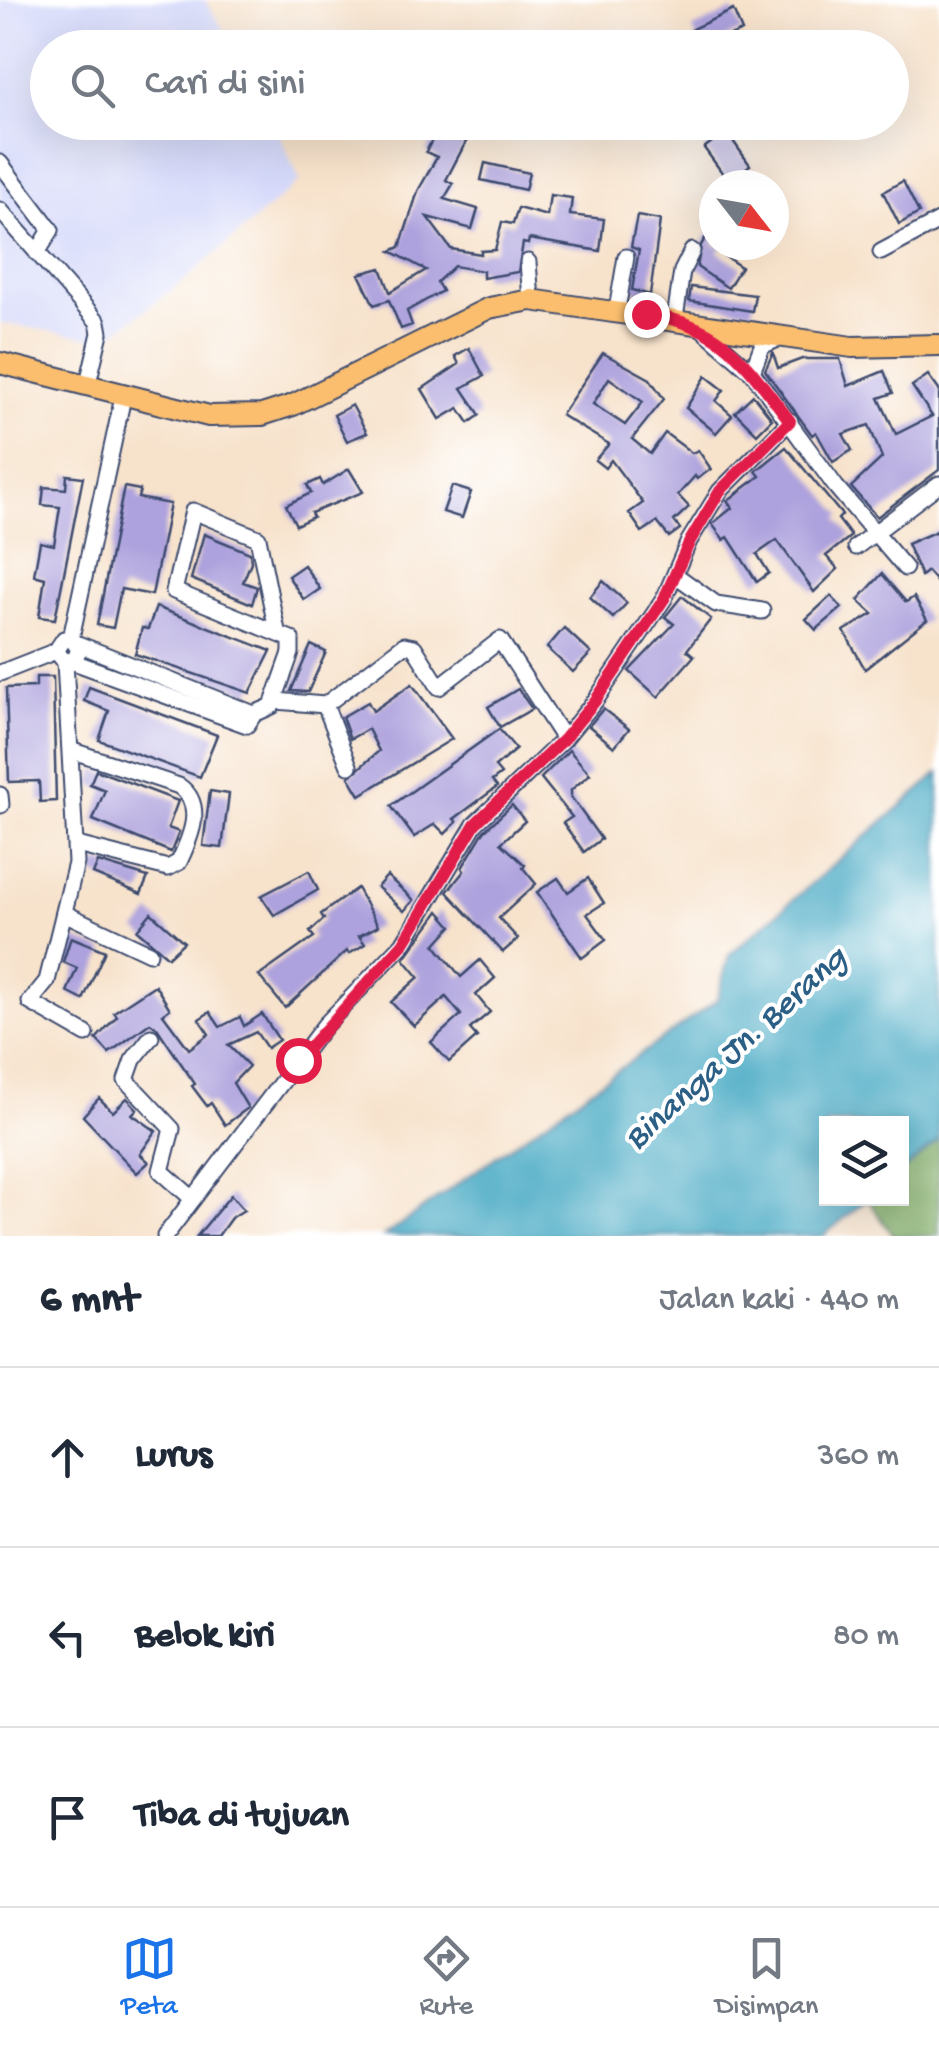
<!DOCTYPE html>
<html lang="id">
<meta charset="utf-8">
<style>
body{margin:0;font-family:"Gochi Hand",sans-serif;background:#f2f2f3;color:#1f2937}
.controls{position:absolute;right:30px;bottom:30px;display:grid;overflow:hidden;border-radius:0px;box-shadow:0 10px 40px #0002}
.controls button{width:90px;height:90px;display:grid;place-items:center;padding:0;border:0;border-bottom:2px solid #e0e1e3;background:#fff;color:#1f2937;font:50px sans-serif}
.compass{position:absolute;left:699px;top:170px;width:90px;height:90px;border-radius:50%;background:#fff;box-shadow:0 10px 40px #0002;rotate:121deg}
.stop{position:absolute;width:30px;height:30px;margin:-22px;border:8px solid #e11d48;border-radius:50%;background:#fff}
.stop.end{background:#e11d48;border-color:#fff;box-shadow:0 2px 10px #0008}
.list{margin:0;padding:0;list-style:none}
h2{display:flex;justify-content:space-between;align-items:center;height:130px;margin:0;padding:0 40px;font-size:42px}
h2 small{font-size:32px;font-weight:400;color:#747a83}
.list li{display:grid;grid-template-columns:65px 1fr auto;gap:30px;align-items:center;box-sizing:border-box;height:180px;padding:0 40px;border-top:2px solid #e0e1e3}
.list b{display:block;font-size:38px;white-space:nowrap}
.list em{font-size:32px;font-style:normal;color:#747a83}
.icon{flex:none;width:55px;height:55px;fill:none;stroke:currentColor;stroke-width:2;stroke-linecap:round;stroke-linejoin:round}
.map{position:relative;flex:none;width:939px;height:1236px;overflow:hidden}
.search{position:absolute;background:#fff;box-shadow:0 10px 40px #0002;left:30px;right:30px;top:30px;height:110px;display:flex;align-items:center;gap:25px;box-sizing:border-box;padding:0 35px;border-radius:55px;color:#747a83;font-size:38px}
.sheet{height:670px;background:#fff}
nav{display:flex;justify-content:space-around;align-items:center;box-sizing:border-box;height:140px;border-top:2px solid #e0e1e3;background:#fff;font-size:28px;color:#747a83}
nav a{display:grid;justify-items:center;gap:5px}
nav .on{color:#1a73e8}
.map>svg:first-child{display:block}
.built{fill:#d4d8f9}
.forest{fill:#7ca961;stroke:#4c6c60;stroke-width:2.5}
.water{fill:#44a8c3;stroke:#306c90;stroke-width:2.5}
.building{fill:#ada2dd;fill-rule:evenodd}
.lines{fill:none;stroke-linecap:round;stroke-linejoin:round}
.minor-casing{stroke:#3c4a6e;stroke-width:19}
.major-casing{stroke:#3c4a6e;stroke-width:24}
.minor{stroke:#fff;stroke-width:15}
.major{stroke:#fabe6e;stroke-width:20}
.route{stroke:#e11d48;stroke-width:12}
.labels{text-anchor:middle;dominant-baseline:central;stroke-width:8;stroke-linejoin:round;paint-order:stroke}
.water-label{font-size:35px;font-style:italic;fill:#2b5f86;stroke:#fff}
</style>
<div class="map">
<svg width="939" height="1236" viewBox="0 0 939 1236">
<rect width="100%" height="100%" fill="#fff"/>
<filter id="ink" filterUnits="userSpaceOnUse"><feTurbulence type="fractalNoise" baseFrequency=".01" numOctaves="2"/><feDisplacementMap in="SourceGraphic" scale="20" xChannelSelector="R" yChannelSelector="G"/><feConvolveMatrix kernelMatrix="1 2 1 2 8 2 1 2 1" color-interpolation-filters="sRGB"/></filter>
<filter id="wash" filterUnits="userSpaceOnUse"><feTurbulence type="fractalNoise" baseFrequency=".0048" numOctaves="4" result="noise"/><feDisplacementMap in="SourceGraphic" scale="40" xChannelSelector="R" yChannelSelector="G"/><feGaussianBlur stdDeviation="2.25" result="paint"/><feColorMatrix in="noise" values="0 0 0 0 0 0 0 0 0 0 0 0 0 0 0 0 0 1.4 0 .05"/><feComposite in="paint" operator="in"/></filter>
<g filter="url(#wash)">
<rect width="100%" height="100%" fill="#f7e2cb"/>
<!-- built -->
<path class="built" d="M0,0H205L234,47L48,48V122L274,123L300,181L185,280L105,340L0,323Z"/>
<!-- forest -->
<path class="forest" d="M939,1140V1236H894L867,1199L902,1198V1171Z"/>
<!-- water -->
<path class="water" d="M939,773V1140L902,1171V1124H826V1198L868,1199L823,1236H384L717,1000L729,955Z"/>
<g id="blocks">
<!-- building -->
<g class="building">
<path d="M733,10L742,31L702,48L692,29Z"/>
<path d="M441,122L469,136L446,180L453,184L444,199L478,209L472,229L427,217L451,249L481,254V251L495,250L502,222L513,224L518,208L547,216L550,195L572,198L570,215L604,219L600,251L529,239L528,244L523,243L518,272L483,278V271L454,266L437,282L442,291L407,311L412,325L401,329L389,300L374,305L359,274L381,268L390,292L426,270L391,251L400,247L418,191L437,157L426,152Z"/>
<path d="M726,131L750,165L729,182L704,148Z"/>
<path d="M485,163L529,173L525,190L481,180Z"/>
<path d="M903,181L919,213L899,224L883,192Z"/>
<path d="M637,216L660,220L650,295L632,290L639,250L631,247Z"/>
<path d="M714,225V245H723L718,252L741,267L728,288L697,267L701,245Z"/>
<path d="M691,287L755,295L752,311L689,301Z"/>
<path d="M469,348L484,376L462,388L480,415L469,423L459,408L440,419L422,389L459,364L455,356Z"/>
<path d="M603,353L650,379L664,399L632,439L650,454L665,433L692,453L698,450L711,469L697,479L695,476L678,495L689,507L674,521L680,529L669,537L657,522L642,532L629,513L643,503L611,460L605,468L595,460L609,444L561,415ZM609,378L643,402L625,425L593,404Z"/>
<path d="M773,353L778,368L802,359H840L848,386L884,371L893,393L879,398L896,434L932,416L912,386L928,375L939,390V470L877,517L851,487L882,458L869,425L843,434L852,450L833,462L816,432L812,435L765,370Z"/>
<path d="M706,376L724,390L716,401L732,415L716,433L686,408Z"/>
<path d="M753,395L772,419L757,434L735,412Z"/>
<path d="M352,405L367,433L347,441L334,415Z"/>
<path d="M786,447L842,515L838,519L851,536L826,556L838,569L814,592L777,540L757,554L769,573L757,582L728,537L724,540L712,524L732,508L727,501L760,476L756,471Z"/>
<path d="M349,469L363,492L311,513L313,517L296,525L286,505L311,493L307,485L320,479L323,485Z"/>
<path d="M67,475L83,477L55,619L39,617L45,578L34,575L40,542L54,545L60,507L42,505L44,487L66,489Z"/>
<path d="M452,486L471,492L462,518L443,512Z"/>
<path d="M124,487L140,490L138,498L170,504L152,595L121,589L113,628L97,625Z"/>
<path d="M939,530V585L927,571L921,576L907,544Z"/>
<path d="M204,534L250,553L251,562L243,582L257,587L252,604L191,579Z"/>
<path d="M304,565L320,589L304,600L288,576Z"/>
<path d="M882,574L906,602L914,597L927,620L865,669L844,631L873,614L858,600Z"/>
<path d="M603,581L627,603L613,618L590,597Z"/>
<path d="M682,596L711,619L687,650L694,656L658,697L629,671L674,624L665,617Z"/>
<path d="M831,596L842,608L816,630L806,619Z"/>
<path d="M156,607L271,651L250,693L135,654L142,628L148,629Z"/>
<path d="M564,628L591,653L573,672L547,648Z"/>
<path d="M311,645L326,652L308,692L291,691Z"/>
<path d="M36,677H53L56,801L40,802L39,781L9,782L6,688L36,687Z"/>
<path d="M412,684L452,739L360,795L349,777L379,751L368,729L350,739L342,717L368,702L373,711Z"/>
<path d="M89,687L217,735L200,777L99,740L109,711L84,701Z"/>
<path d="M518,689L532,709L500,727L488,707Z"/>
<path d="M603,709L629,729L614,747L589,726Z"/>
<path d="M499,729L516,749L495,767L501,774L492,781L497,787L454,819L457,822L445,834L435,824L414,837L391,806Z"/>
<path d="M569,750L590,774L571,790V797L601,839L584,852L563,823L572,817L541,778Z"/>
<path d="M96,770L178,801L168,828L179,832L171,852L93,820L105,790L90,784Z"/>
<path d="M210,791L229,794L222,848L203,846Z"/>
<path d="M512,805L525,821L501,843L525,865L523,868L536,884L499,918L518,939L503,952L447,892L464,871L462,868L484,831Z"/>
<path d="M98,862L148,877L141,894L93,874Z"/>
<path d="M309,871L318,890L274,915L261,896Z"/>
<path d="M387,876L414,900L404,911L377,887Z"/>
<path d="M558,878L568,892L588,878L604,903L587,914L606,940L582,958L537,892Z"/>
<path d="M357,888L378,926L359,936L365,944L349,954L347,951L285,1008L259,976L314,937L310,932L324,919L321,914Z"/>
<path d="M439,911L452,926L435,945L461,977L480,960L495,978L476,995L490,1012L470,1029L477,1037L449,1062L431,1042L461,1015L446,997L414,1026L391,1002L419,977L404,959Z"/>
<path d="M151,913L184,942L168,957L137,930Z"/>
<path d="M71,937L105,951L83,1000L67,992L77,968L63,962Z"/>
<path d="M155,985L170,1009L163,1014L189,1049L209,1034L199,1019L210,1012L220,1027L240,1017L244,1026L262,1014L279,1040L267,1048L256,1032L228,1045L249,1066L233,1083L248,1108L225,1125L211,1103L207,1106L192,1086L195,1084L157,1028L150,1023L109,1053L96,1039L117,1016L114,1012Z"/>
<path d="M99,1098L113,1112L127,1098L137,1109L132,1114L156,1131L140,1154L149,1162L137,1173L83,1116Z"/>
<path d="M231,1195L244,1210L231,1218L218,1236H197Z"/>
</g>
</g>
</g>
<g filter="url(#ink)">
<use href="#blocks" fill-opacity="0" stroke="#3c4a6e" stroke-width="2.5"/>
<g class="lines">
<!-- minor casing -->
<g class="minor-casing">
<g id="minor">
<path d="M0,163L51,230L37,253"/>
<path d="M0,210L98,322L100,333L88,383"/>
<path d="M881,252L939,221"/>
<path d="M528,262L531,300"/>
<path d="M617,310L626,257"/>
<path d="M675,318L682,271L692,251"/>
<path d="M698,325L752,372L836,487L905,568"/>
<path d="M752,372L762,346L782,337"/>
<path d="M856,547L939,484"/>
<path d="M677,576L716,604L762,611"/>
<path d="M71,638L123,397"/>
<path d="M78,644L254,714"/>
<path d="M71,661L247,725L254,714L272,706L291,653V639L174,591L193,511L258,538L277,631"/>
<path d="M65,662L76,863L47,981L30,1002L86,1034"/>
<path d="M0,673L56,651L64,639L71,638L79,649L75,659L65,662L56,651"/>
<path d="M276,701L325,705L404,645L414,647L439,687L500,640L564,739"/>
<path d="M325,705L349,766"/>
<path d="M73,751L179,786C206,805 190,838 179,862L168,868L77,845"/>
<path d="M0,795L1,805"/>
<path d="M64,913L149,953"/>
<path d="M151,1037L133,1060L126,1080L172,1129L161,1171L193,1199"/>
<path d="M165,1236L325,1025L403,944L475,824L564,739L595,701L664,599L689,541L720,491L790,421"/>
</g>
</g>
<!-- major casing -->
<g class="major-casing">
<path id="major" d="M0,363L209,416L262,415L293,405L489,308L531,300L852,347L939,345"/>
</g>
<!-- minor -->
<use href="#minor" class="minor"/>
<!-- major -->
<use href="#major" class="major"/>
</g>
</g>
<g class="lines" filter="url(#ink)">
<!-- route -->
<path class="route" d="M298,1060L403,944L475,824L564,739L595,701L664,599L690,541L720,491L790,421C744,362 725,325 646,314"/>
</g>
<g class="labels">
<!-- water labels -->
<g class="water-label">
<text transform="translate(737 1050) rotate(-42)">Binanga Jn. Berang</text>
</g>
</g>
</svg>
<div class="controls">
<button><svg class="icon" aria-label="layers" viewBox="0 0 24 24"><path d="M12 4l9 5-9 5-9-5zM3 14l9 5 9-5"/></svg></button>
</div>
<svg class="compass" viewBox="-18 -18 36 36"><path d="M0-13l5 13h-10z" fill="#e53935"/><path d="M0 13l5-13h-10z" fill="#747a83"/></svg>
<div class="stop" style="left:298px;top:1060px"></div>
<div class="stop end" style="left:646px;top:314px"></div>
<div class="search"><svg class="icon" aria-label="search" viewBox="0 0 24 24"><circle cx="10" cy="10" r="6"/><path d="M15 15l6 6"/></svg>Cari di sini</div>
</div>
<section class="sheet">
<h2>6 mnt<small>Jalan kaki · 440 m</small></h2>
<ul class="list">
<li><svg class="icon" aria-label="ahead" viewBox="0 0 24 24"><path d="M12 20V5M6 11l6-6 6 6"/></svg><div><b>Lurus</b></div><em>360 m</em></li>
<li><svg class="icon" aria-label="left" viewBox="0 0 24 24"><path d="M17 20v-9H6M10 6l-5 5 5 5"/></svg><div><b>Belok kiri</b></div><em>80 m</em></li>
<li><svg class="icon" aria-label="arrive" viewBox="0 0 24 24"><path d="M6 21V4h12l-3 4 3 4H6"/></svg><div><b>Tiba di tujuan</b></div></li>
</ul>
</section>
<nav>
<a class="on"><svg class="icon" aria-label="map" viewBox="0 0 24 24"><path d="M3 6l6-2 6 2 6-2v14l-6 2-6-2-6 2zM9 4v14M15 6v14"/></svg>Peta</a>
<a><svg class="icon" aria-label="directions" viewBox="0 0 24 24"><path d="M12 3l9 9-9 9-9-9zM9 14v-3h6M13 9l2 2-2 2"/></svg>Rute</a>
<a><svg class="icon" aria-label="saved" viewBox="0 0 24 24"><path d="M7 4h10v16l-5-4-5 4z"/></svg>Disimpan</a>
</nav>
